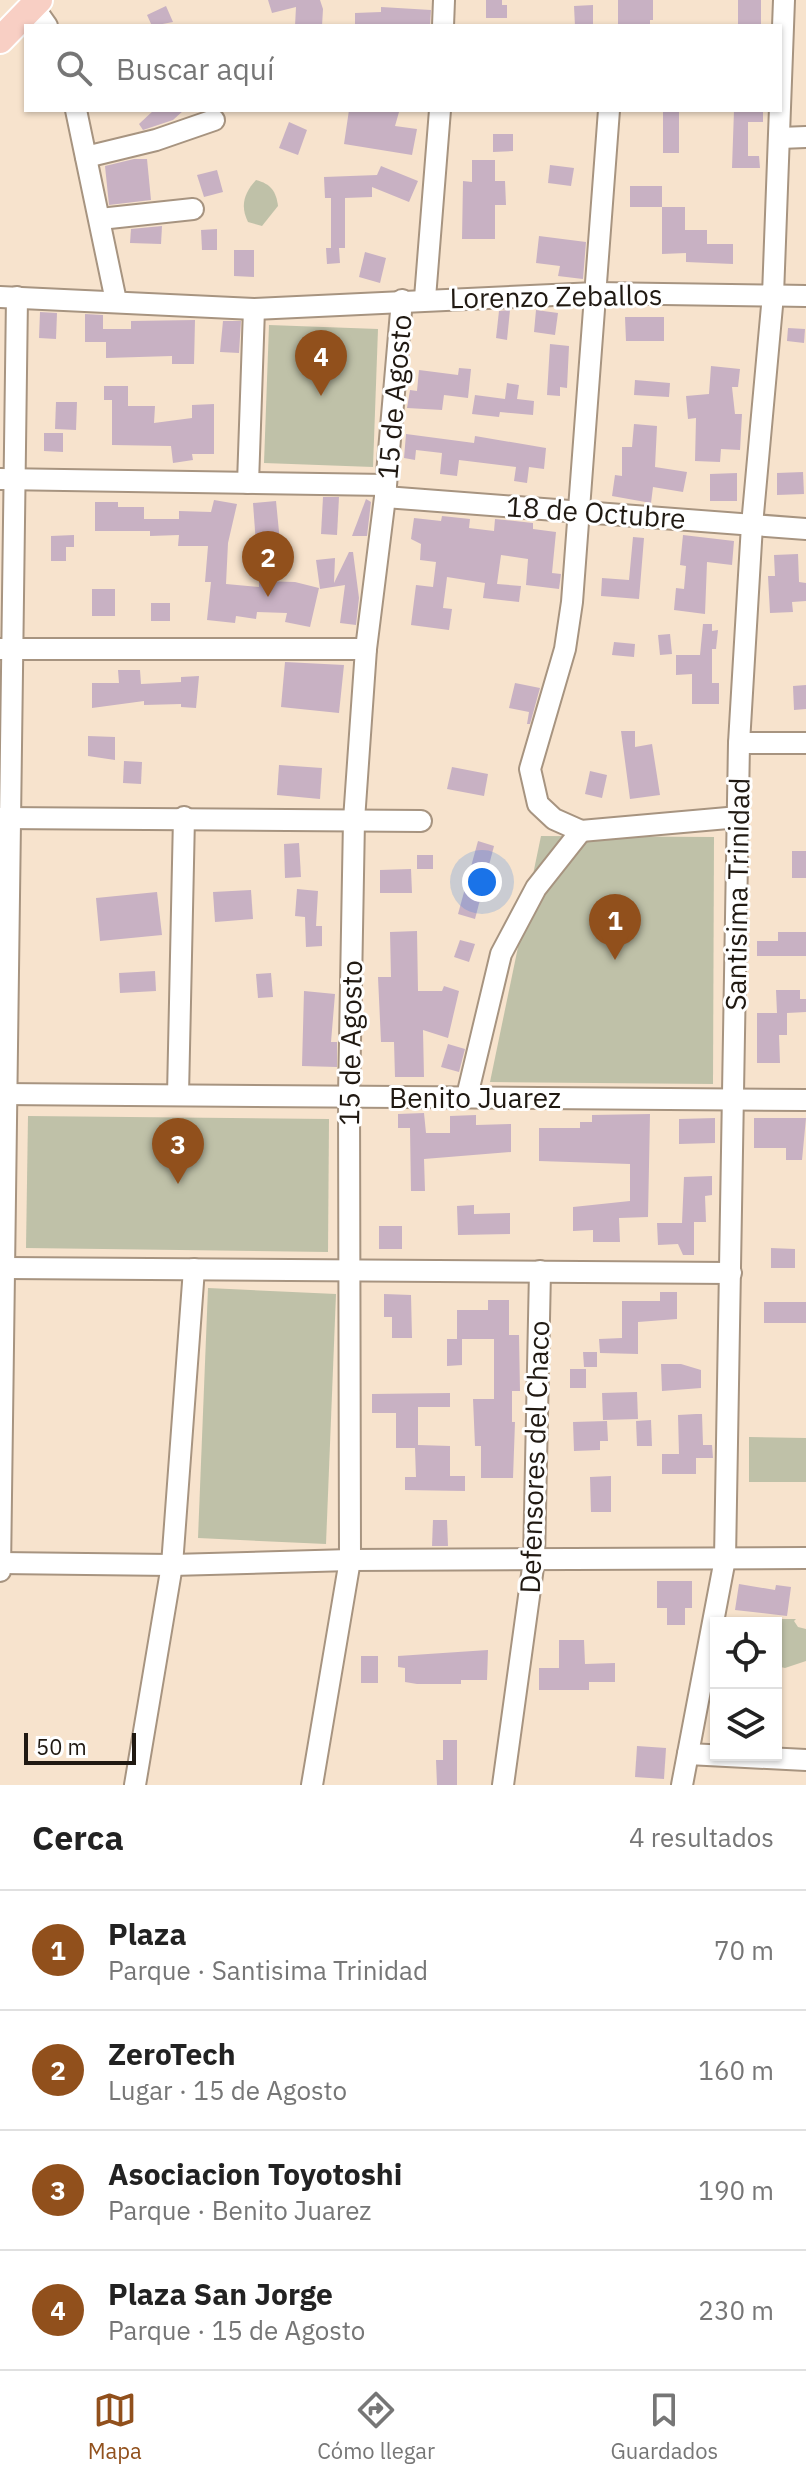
<!DOCTYPE html>
<html lang="es">
<meta charset="utf-8">
<style>
body{margin:0;font-family:"IBM Plex Sans",sans-serif;background:#f6f6f6;color:#222}
.controls{position:absolute;right:24px;bottom:24px;display:grid;overflow:hidden;border-radius:0px;box-shadow:0 2px 6px #0004}
.controls button{width:72px;height:72px;display:grid;place-items:center;padding:0;border:0;border-bottom:2px solid #e0e0e0;background:#fff;color:#222;font:40px sans-serif}
.scale{position:absolute;left:24px;bottom:20px;width:112px;box-sizing:border-box;padding-left:8px;border:4px solid #201912;border-top:0;font-size:22px;line-height:28px;white-space:nowrap;color:#201912;-webkit-text-stroke:6px #fff;paint-order:stroke}
.you{position:absolute;left:482px;top:882px;width:28px;height:28px;margin:-20px;border:6px solid #fff;border-radius:50%;background:#1a73e8;box-shadow:0 0 0 12px #1a73e833}
.badge{display:grid;place-items:center;width:52px;height:52px;border-radius:50%;background:#91501c;color:#fff;font-size:26px;font-weight:700}
.pin{position:absolute;translate:-50% -66px;filter:drop-shadow(0 2px 4px #0008)}
.pin::after{content:'';position:absolute;top:42px;width:28px;height:24px;background:inherit;clip-path:polygon(0 0,100% 0,50% 100%)}
.list{margin:0;padding:0;list-style:none}
h2{display:flex;justify-content:space-between;align-items:center;height:104px;margin:0;padding:0 32px;font-size:34px}
h2 small{font-size:26px;font-weight:400;color:#767676}
.list li{display:grid;grid-template-columns:52px 1fr auto;gap:24px;align-items:center;box-sizing:border-box;height:120px;padding:0 32px;border-top:2px solid #e0e0e0}
.list b{display:block;font-size:30px;white-space:nowrap}
.list p{margin:0;font-size:26px;white-space:nowrap;color:#767676}
.list em{font-size:26px;font-style:normal;color:#767676}
.icon{flex:none;width:44px;height:44px;fill:none;stroke:currentColor;stroke-width:2;stroke-linecap:round;stroke-linejoin:round}
.map{position:relative;flex:none;width:806px;height:1785px;overflow:hidden}
.search{position:absolute;background:#fff;box-shadow:0 2px 6px #0004;left:24px;right:24px;top:24px;height:88px;display:flex;align-items:center;gap:20px;box-sizing:border-box;padding:0 28px;border-radius:0px;color:#767676;font-size:30px}
.sheet{height:584px;background:#fff}
nav{display:flex;justify-content:space-around;align-items:center;box-sizing:border-box;height:112px;border-top:2px solid #e0e0e0;background:#fff;font-size:22px;color:#767676}
nav a{display:grid;justify-items:center;gap:4px}
nav .on{color:#91501c}
.map>svg:first-child{display:block}
.green{fill:#bfc1a8}
.building{fill:#c8b1c3}
.lines{fill:none;stroke-linecap:round;stroke-linejoin:round}
.minor-casing{stroke:#a79480;stroke-width:24}
.major-casing{stroke:#fff;stroke-width:30}
.minor{stroke:#fff;stroke-width:20}
.major{stroke:#f8cfc4;stroke-width:26}
.labels{text-anchor:middle;dominant-baseline:central;stroke-width:6;stroke-linejoin:round;paint-order:stroke}
.street-label{font-size:28px;fill:#201912;stroke:#fff}
</style>
<div class="map">
<svg width="806" height="1785" viewBox="0 0 806 1785">
<rect width="100%" height="100%" fill="#f7e3cd"/>
<!-- green -->
<g class="green">
<path d="M256,180C271,184 276,191 278,206L262,226L248,222C240,206 244,193 256,180Z"/>
<path d="M269,325L378,329L373,467L264,463Z"/>
<path d="M541,836L714,837L713,1084L490,1082Z"/>
<path d="M28,1116L329,1119L328,1252L26,1248Z"/>
<path d="M208,1288L336,1294L326,1544L198,1538Z"/>
<path d="M749,1437L806,1438V1482H749Z"/>
<path d="M781,1619H796L794,1621L798,1627L806,1629V1661L785,1668L776,1666V1623H757Z"/>
</g>
<!-- building -->
<g class="building">
<path d="M268,0H320L323,9L322,26H295L296,7L272,13Z"/>
<path d="M486,0H502V5H507V18H486Z"/>
<path d="M618,0H653V20H650V26H618Z"/>
<rect x="738" y="0" width="23" height="26"/>
<path d="M593,5V26H575L574,6Z"/>
<path d="M166,6L173,22L152,26L147,15Z"/>
<path d="M381,7L431,10L430,26H355V13L381,12Z"/>
<path d="M154,110H184L173,120L143,130L139,124Z"/>
<path d="M349,110L399,112L395,126L417,129L412,155L344,144Z"/>
<rect x="663" y="110" width="16" height="43"/>
<path d="M734,110H763V122H748V156H759L760,168H732Z"/>
<path d="M289,122L307,130L298,155L279,148Z"/>
<path d="M493,134H513V151L493,152Z"/>
<path d="M134,159H147L151,200L109,205L105,166Z"/>
<path d="M472,160H495V181H505L506,205H495V239H462L463,181L472,182Z"/>
<path d="M550,165L574,168L571,186L548,183Z"/>
<path d="M381,166L418,181L409,202L372,187V197L345,198V248H339L340,263L327,264L326,248H331V198H325L324,177L377,175Z"/>
<path d="M217,170L223,192L204,197L197,175Z"/>
<rect x="630" y="186" width="32" height="21"/>
<path d="M662,207H685V230H707V244H733V264L686,262V253L662,254Z"/>
<path d="M162,226L161,244L130,243L131,229Z"/>
<path d="M217,229V250H202L201,230Z"/>
<path d="M539,236L586,242L583,279L558,276L560,266L536,263Z"/>
<path d="M234,250H254V277L234,276Z"/>
<path d="M365,252L386,258L380,283L359,277Z"/>
<path d="M510,310L507,340L496,338L499,311Z"/>
<path d="M536,310L558,313L555,335L534,332Z"/>
<path d="M40,312L57,313L56,339L39,338Z"/>
<path d="M85,314L103,315V329H131V321L195,320L194,364H172V356L106,358V342H85Z"/>
<path d="M625,317H664V341H626Z"/>
<path d="M223,321H241L239,353L220,352Z"/>
<path d="M788,328L805,329L804,343L787,341Z"/>
<path d="M550,344L569,346L567,388L560,387V396L547,395Z"/>
<path d="M711,366L740,369L738,387H732L735,414H742L740,450L721,449L720,462L695,461L696,418L688,419L686,396L709,394Z"/>
<path d="M459,368L471,369L468,398L444,395L442,410L407,408L410,390L417,391L419,370L458,375Z"/>
<path d="M635,380L670,383L669,397L634,395Z"/>
<path d="M507,383L519,385L517,399L534,401L533,415L500,412L499,417L472,414L475,395L505,399Z"/>
<path d="M104,386H128V406H155L154,423L192,418V405L214,404V454H192L193,460L173,463L171,446L112,445V400H104Z"/>
<path d="M56,402H77L76,430L55,429Z"/>
<path d="M634,424L657,426L655,467L687,472L683,492L653,487L651,503L612,496L615,475L622,476V447H632Z"/>
<path d="M44,433H63V452L44,451Z"/>
<path d="M406,434L474,443L475,436L546,448L544,469L529,467L527,483L514,481L516,467L459,460L457,476L440,474L442,453L416,450L415,460L404,458Z"/>
<path d="M803,472L804,494L777,495V473Z"/>
<path d="M737,473V501H710V474Z"/>
<path d="M323,497H339L337,535L321,534Z"/>
<path d="M366,499L371,502L367,536H352Z"/>
<path d="M214,500L237,504L228,543L226,584L259,587V581L295,582L319,588L310,627L285,622L287,613L257,612L256,619L236,616L235,623L207,620L211,582H205L208,546H178L179,535L150,536V531H95V502H118V507H144V519H179V511L211,512Z"/>
<path d="M276,501L280,542L256,544L253,503Z"/>
<path d="M442,516L470,519L469,528L494,531L495,519L533,523V529L556,532L552,573L561,574L559,589L526,585L528,559L501,555L497,584L521,586L519,602L483,598L485,583L447,577L443,608L452,609L449,630L411,625L416,585L433,587L436,562L420,560L421,544L411,539L414,518L441,521Z"/>
<path d="M74,535V547H66V561H51V536Z"/>
<path d="M683,535L734,541L732,565L707,562L705,614L674,610L676,588L684,589L686,566L680,565Z"/>
<path d="M633,537L644,538L639,599L601,596L602,578L629,580Z"/>
<path d="M349,552H353L359,598L356,625L340,623L345,585L320,589L316,560L335,558L334,583Z"/>
<path d="M798,554L799,582L806,583V601L792,602L793,612L770,613L768,576H775L774,555Z"/>
<rect x="92" y="589" width="23" height="27"/>
<rect x="151" y="603" width="19" height="18"/>
<path d="M703,624H712V631L718,630L716,649H712V683H719V704H692V674L676,675V655H700Z"/>
<path d="M670,634L672,654L660,655L658,635Z"/>
<path d="M614,642L635,644L634,657L612,655Z"/>
<path d="M285,662L344,665L339,713L281,707Z"/>
<path d="M118,670H140L141,684L181,682V677L199,676L196,708L181,707V704L144,705V701L92,708V683H119Z"/>
<path d="M515,683L540,688L530,724H527L529,712L509,708Z"/>
<path d="M806,685V709L794,710L793,686Z"/>
<path d="M621,731H635V747L652,744L660,795L630,799Z"/>
<path d="M88,736L115,737V760L88,756Z"/>
<path d="M124,761L142,762L141,784L123,783Z"/>
<path d="M279,765L322,768L320,799L277,795Z"/>
<path d="M452,767L488,774L484,796L447,789Z"/>
<path d="M590,771L607,775L602,798L585,794Z"/>
<path d="M478,841L494,846L475,919L458,914Z"/>
<path d="M299,843L301,877L285,878L284,844Z"/>
<rect x="792" y="851" width="14" height="27"/>
<rect x="417" y="855" width="16" height="14"/>
<path d="M411,869L412,893H380V870Z"/>
<path d="M297,889L318,891L316,926H322V946L306,947L305,917L295,916Z"/>
<path d="M251,890L253,919L215,922L213,892Z"/>
<path d="M157,892L162,935L100,941L96,898Z"/>
<path d="M417,931L418,991H442L444,986L459,991L448,1038L423,1030L424,1077H395L394,1042H381L378,977H391L390,932Z"/>
<path d="M778,932H806V956H757V941H778Z"/>
<path d="M460,940L475,944L469,962L454,957Z"/>
<path d="M155,971L156,991L120,993L119,973Z"/>
<path d="M271,973L273,997L258,998L256,974Z"/>
<path d="M776,990H800V999H806V1012L787,1013V1035H779L780,1063H757V1013H777Z"/>
<path d="M304,991L335,994L331,1042H337V1067L302,1066Z"/>
<path d="M448,1044L465,1049L459,1072L441,1067Z"/>
<path d="M424,1113L426,1133H450V1116L476,1115V1125L511,1124V1152L424,1159L425,1191H411L410,1128H398V1114Z"/>
<path d="M650,1114L648,1217L619,1218L620,1242H593V1230L573,1231V1207L630,1201V1164L539,1161V1128H580V1122H592V1115Z"/>
<path d="M715,1118V1143L679,1144V1119Z"/>
<path d="M754,1118H806L802,1160H786V1148H754Z"/>
<path d="M712,1176V1195L705,1196L706,1222H694V1255H683L678,1244L658,1245L657,1223H682L684,1177Z"/>
<path d="M474,1205V1214L510,1213V1234L458,1235L457,1206Z"/>
<rect x="379" y="1226" width="23" height="23"/>
<path d="M771,1248L795,1249V1268H771Z"/>
<path d="M660,1292H677V1319L638,1322V1354L600,1353L599,1339L622,1338V1301H660Z"/>
<path d="M384,1294L411,1295L412,1338H392V1317H384Z"/>
<path d="M488,1300H509V1335H519L520,1391H512V1422H515L513,1478H481V1446H475L473,1399H494V1339H462V1365L447,1366V1339H457V1310H488Z"/>
<rect x="764" y="1302" width="42" height="21"/>
<path d="M583,1352H597V1367H584Z"/>
<path d="M661,1364H681L701,1370V1388L662,1391Z"/>
<rect x="570" y="1369" width="16" height="19"/>
<path d="M637,1392L638,1419L603,1420L602,1393Z"/>
<path d="M450,1393V1407H418V1445L450,1446V1476H465V1491L405,1490V1477H416L415,1448H396V1413H372V1394Z"/>
<path d="M696,1414H702L703,1445H712L713,1458H696V1474H662V1454H679L678,1415Z"/>
<path d="M651,1420L652,1446H637L636,1421Z"/>
<path d="M607,1421L608,1441H600V1450L574,1451L573,1422Z"/>
<path d="M611,1476V1512H591L590,1477Z"/>
<path d="M433,1520H447L448,1546H432Z"/>
<path d="M657,1581H692V1608H685V1625H667V1608H657Z"/>
<path d="M739,1584L775,1590L776,1585L791,1587L787,1616L735,1610Z"/>
<path d="M559,1640H584L585,1664L615,1663V1682H589V1690H539V1668H559Z"/>
<path d="M488,1650L487,1680H461V1684H417L405,1682V1668L398,1667V1656Z"/>
<rect x="361" y="1656" width="17" height="27"/>
<path d="M443,1740H457V1785H437L436,1760H443Z"/>
<path d="M637,1746L666,1748L664,1779L635,1777Z"/>
</g>
<g class="lines">
<!-- minor casing -->
<g class="minor-casing">
<g id="minor">
<path d="M33,6L47,26"/>
<path d="M443,26L444,0"/>
<path d="M76,110L116,301"/>
<path d="M780,138L806,137"/>
<path d="M86,157L156,140L214,120"/>
<path d="M100,219L193,209"/>
<path d="M0,297L254,309L596,293L806,296"/>
<path d="M425,298L440,110"/>
<path d="M0,479L386,485"/>
<path d="M248,483L254,309"/>
<path d="M385,497L806,529"/>
<path d="M0,649H366"/>
<path d="M739,743H806"/>
<path d="M0,818L421,821"/>
<path d="M581,831L739,817"/>
<path d="M0,1094L806,1100"/>
<path d="M178,1095L184,817"/>
<path d="M467,1096L501,954L536,888L581,831L554,819L538,804L530,769L565,649L572,602L609,110"/>
<path d="M7,1268L731,1273"/>
<path d="M0,1563L172,1565L350,1560L806,1558"/>
<path d="M0,1571L17,297"/>
<path d="M688,1754L806,1760"/>
<path d="M135,1785L172,1565L194,1269"/>
<path d="M312,1785L350,1560L349,1096L354,820L366,649L385,497L402,300"/>
<path d="M503,1785L534,1560L540,1271"/>
<path d="M682,1785L725,1559L739,743L752,525L773,295L784,0"/>
</g>
</g>
<!-- major casing -->
<g class="major-casing">
<path id="major" d="M0,40L39,0"/>
</g>
<!-- minor -->
<use href="#minor" class="minor"/>
<!-- major -->
<use href="#major" class="major"/>
</g>
<g class="labels">
<!-- street labels -->
<g class="street-label">
<text transform="translate(556 296) rotate(-1)">Lorenzo Zeballos</text>
<text transform="translate(394 397) rotate(-85)">15 de Agosto</text>
<text transform="translate(596 512) rotate(4)">18 de Octubre</text>
<text transform="translate(737 894) rotate(-89)">Santisima Trinidad</text>
<text transform="translate(350 1043) rotate(-89)">15 de Agosto</text>
<text x="475" y="1097">Benito Juarez</text>
<text transform="translate(534 1457) rotate(-88)">Defensores del Chaco</text>
</g>
</g>
</svg>
<div class="controls">
<button><svg class="icon" aria-label="locate" viewBox="0 0 24 24"><circle cx="12" cy="12" r="6"/><path d="M12 2v4M12 18v4M2 12h4M18 12h4"/></svg></button>
<button><svg class="icon" aria-label="layers" viewBox="0 0 24 24"><path d="M12 4l9 5-9 5-9-5zM3 14l9 5 9-5"/></svg></button>
</div>
<div class="scale">50 m</div>
<div class="you"></div>
<div class="pin badge" style="left:615px;top:960px">1</div>
<div class="pin badge" style="left:268px;top:597px">2</div>
<div class="pin badge" style="left:178px;top:1184px">3</div>
<div class="pin badge" style="left:321px;top:396px">4</div>
<div class="search"><svg class="icon" aria-label="search" viewBox="0 0 24 24"><circle cx="10" cy="10" r="6"/><path d="M15 15l6 6"/></svg>Buscar aquí</div>
</div>
<section class="sheet">
<h2>Cerca<small>4 resultados</small></h2>
<ul class="list">
<li><span class="badge">1</span><div><b>Plaza</b><p>Parque · Santisima Trinidad</p></div><em>70 m</em></li>
<li><span class="badge">2</span><div><b>ZeroTech</b><p>Lugar · 15 de Agosto</p></div><em>160 m</em></li>
<li><span class="badge">3</span><div><b>Asociacion Toyotoshi</b><p>Parque · Benito Juarez</p></div><em>190 m</em></li>
<li><span class="badge">4</span><div><b>Plaza San Jorge</b><p>Parque · 15 de Agosto</p></div><em>230 m</em></li>
</ul>
</section>
<nav>
<a class="on"><svg class="icon" aria-label="map" viewBox="0 0 24 24"><path d="M3 6l6-2 6 2 6-2v14l-6 2-6-2-6 2zM9 4v14M15 6v14"/></svg>Mapa</a>
<a><svg class="icon" aria-label="directions" viewBox="0 0 24 24"><path d="M12 3l9 9-9 9-9-9zM9 14v-3h6M13 9l2 2-2 2"/></svg>Cómo llegar</a>
<a><svg class="icon" aria-label="saved" viewBox="0 0 24 24"><path d="M7 4h10v16l-5-4-5 4z"/></svg>Guardados</a>
</nav>
